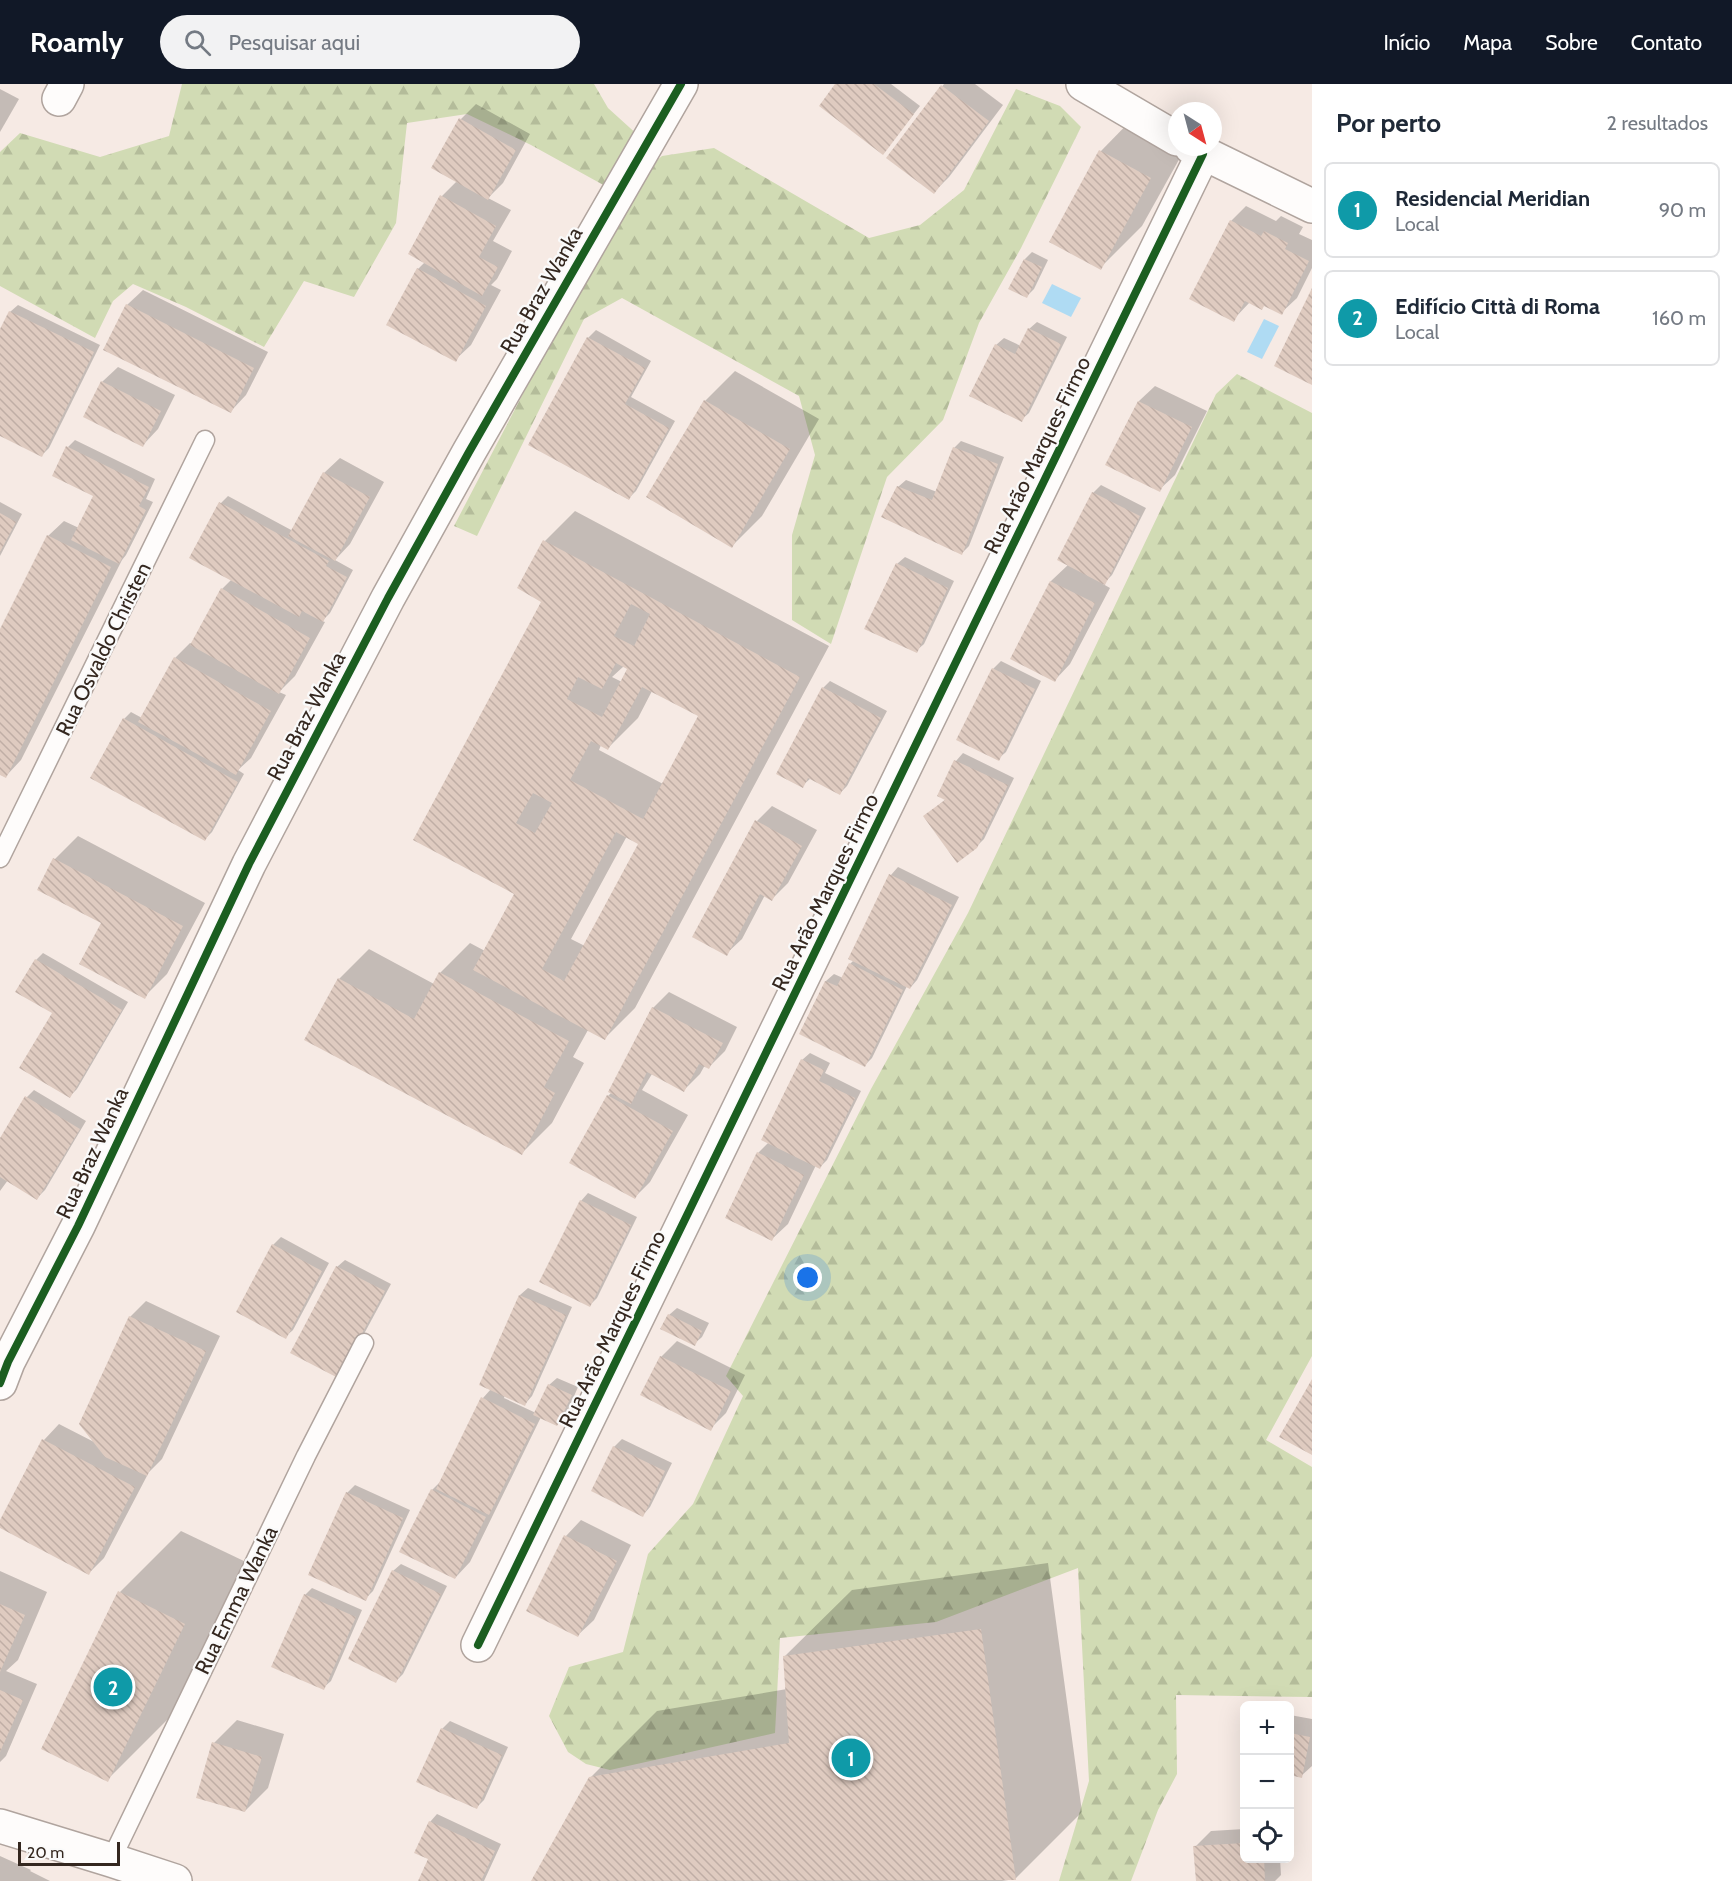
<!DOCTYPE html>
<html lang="pt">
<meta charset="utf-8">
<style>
body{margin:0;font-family:Cabin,sans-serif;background:#f2f2f3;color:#1f2937}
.controls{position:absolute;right:18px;bottom:18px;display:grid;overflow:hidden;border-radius:9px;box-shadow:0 6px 24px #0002}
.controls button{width:54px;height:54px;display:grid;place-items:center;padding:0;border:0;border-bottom:2px solid #e0e1e3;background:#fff;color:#1f2937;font:30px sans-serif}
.compass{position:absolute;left:1168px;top:18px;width:54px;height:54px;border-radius:50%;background:#fff;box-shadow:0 6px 24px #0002;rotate:144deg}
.scale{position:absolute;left:18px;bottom:15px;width:102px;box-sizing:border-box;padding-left:6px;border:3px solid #34271f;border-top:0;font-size:16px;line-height:21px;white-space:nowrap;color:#34271f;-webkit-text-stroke:4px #fafafa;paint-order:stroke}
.you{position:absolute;left:808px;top:1194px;width:21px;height:21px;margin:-15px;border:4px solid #fff;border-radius:50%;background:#1a73e8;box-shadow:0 0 0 9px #1a73e833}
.badge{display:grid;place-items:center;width:39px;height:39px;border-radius:50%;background:#111827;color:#fff;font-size:20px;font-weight:700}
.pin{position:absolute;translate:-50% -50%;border:3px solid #fff;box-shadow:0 2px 6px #0006}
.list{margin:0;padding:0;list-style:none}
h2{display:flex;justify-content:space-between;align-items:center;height:78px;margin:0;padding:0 24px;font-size:26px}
h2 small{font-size:20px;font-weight:400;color:#747a83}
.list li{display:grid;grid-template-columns:39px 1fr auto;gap:18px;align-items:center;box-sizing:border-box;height:96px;margin:0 12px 12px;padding:0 12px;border:2px solid #e0e1e3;border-radius:9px}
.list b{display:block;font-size:22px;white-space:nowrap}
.list p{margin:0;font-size:20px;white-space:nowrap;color:#747a83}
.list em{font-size:20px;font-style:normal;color:#747a83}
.icon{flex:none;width:33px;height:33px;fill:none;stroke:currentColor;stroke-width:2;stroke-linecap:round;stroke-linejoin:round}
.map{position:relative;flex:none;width:1312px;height:1797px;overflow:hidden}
header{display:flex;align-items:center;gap:36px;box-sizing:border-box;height:84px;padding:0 30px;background:#111827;color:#fff}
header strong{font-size:28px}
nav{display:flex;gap:33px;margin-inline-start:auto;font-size:21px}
.search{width:420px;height:54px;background:#f2f2f3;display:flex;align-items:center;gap:15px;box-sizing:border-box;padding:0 21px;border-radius:33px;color:#747a83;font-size:22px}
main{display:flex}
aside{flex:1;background:#fff}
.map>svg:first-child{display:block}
.forest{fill:url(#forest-firs)}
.water{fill:#afdbf3}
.shadow{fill:#0003;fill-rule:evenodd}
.building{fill:url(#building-back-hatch);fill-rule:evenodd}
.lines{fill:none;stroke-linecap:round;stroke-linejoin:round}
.service-casing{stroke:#b0a49e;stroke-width:21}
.minor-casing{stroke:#b0a49e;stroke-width:36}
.tertiary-casing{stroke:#b0a49e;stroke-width:36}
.secondary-casing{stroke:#b0a49e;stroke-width:36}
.service{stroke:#fefcfb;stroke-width:18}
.minor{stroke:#fefcfb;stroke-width:33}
.tertiary{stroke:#fefcfb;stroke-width:33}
.secondary{stroke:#fefcfb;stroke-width:33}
.cycleway-casing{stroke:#fafafa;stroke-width:11}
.cycleway{stroke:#1b5e20;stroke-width:8}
.labels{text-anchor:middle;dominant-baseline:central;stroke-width:4.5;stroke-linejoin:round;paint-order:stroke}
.street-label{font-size:21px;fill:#34271f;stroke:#fafafa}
</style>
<header>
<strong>Roamly</strong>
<div class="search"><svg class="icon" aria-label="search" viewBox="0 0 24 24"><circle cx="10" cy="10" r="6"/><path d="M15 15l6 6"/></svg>Pesquisar aqui</div>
<nav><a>Início</a><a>Mapa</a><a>Sobre</a><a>Contato</a></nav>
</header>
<main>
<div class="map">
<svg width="1312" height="1797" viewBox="0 0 1312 1797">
<defs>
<pattern id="forest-firs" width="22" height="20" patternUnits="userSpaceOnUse" patternTransform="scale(1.5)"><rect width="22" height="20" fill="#d1dbb4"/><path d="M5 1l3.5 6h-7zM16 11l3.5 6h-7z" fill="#b4bc9a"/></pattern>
<pattern id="building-back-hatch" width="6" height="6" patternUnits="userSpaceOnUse" patternTransform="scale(1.5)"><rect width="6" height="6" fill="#dfcbc0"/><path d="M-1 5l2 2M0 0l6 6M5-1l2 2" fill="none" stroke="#c0aea5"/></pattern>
</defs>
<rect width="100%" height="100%" fill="#f6eae4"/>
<!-- forest -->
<g class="forest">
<path d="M182,0H594L608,24L640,53L607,103L531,61L467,30L407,39L396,139L354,213L304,197L264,263L186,223L133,200L113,217L95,254L0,202V68L20,49L100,73L169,52Z"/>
<path d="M1016,5L1060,22L1081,43L1021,164L979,239L943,336L887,393L831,560L792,536V451L815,371L799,312L622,214L584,235L477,452L454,442L571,218L640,91L662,72L714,64L869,154L920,141L964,106Z"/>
<path d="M1237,290L1312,329V1272L1266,1356L1312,1383V1613L1176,1611L1177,1690L1158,1726L1131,1797H1059L1089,1697L1078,1484L936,1538L780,1554L775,1649L610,1686L586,1680L568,1668L549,1632L569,1583L623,1568L648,1470L693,1420L743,1312L726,1292L871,1005L968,829L1216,310Z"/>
</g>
<!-- water -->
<g class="water">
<path d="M1052,200L1081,214L1071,233L1042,219Z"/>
<path d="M1264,235L1279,242L1262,275L1247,268Z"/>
</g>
<!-- shadow -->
<g class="shadow">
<path d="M837,0H891L920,22L883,69Z"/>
<path d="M944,0H975L1003,21L949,93L934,108L888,74Z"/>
<path d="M0,5L19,15L0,48Z"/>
<path d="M476,20L530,50L503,99L488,114L511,126L493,157L512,167L497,195L491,201L501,206L471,261L455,276L418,185L425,178L442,112L457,97L461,35Z"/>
<path d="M1142,25L1186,63L1142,142L1100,184L1101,67Z"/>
<path d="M1246,122L1276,137L1281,132L1303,143L1299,150L1312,156V184L1297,214L1281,229L1265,221L1250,218L1233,236L1231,137Z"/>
<path d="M1032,168L1048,176L1034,205L1027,212L1025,175Z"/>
<path d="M143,206L268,268L246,311L231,327L127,221Z"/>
<path d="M18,221L100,261L49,364L42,371L0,351V248L10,228Z"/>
<path d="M1037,238L1067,253L1029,329L1021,336L996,261L1004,254L1021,262L1029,245Z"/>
<path d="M596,246L651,277L631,313L675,337L636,407L628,415L530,361L588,254Z"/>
<path d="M118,283L175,311L158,345L143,361L102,298Z"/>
<path d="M735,287L819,335L762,432L732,462L705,317Z"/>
<path d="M1155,302L1207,327L1175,391L1159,406L1107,381L1139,317Z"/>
<path d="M75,356L155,395L146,415L153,418L126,471L122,476L21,676L6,692L0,689V548L48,452L64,437L79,444L95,412L68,363Z"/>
<path d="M961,357L1004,373L969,462L962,469L898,403L906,396L937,408L954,364Z"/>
<path d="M340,374L384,398L350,460L335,476L353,486L330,529L322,537L325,538L295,592L279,608L286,611L251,674L238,686L244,690L212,748L205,755L124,635L131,628L142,634L175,574L190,559L192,560L222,505L232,495L221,419L228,412L293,447L324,389Z"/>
<path d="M1101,401L1146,424L1112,491L1103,500L1110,504L1070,580L1055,596L1012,574L1051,497L1069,480L1059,476L1093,409Z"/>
<path d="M0,418L22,430L0,472Z"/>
<path d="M575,427L829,562L635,924L604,955L588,946L573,973L584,979L552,1039L522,1069L339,895L369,865L434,900L440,889L470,859L485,867L516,810L415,756L543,517L545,457ZM624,582L630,585L622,598L612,593ZM652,607L700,632L663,700L599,666L601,661L608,664L638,634ZM627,752L640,759L585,862L571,855Z"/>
<path d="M905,473L954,497L924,560L916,567L897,480Z"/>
<path d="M1001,577L1041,597L1006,668L998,675L993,585Z"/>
<path d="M830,597L887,627L847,702L840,709L811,694L802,702L823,604Z"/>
<path d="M963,669L1014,694L984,755L976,763L925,732L946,715L956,677Z"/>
<path d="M772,722L817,746L788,799L772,815L765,811L742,855L726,870L757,737Z"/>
<path d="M78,752L205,819L167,890L144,913L103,838L39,805L55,775Z"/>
<path d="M898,783L959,813L917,896L910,904L907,902L872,974L865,981L801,950L826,897L834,890L843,894L850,880L854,876L850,874L891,791Z"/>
<path d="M43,869L128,918L77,1005L70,1012L54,929L36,876Z"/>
<path d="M669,908L737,943L725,967L709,983L705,981L700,990L684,1006L652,990L642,1006L688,1031L650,1098L635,1113L608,1012L612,1008L653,924Z"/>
<path d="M810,969L830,979L825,989L861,1007L827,1076L820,1083L816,1081L788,1140L772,1155L758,1069L769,1058L802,976Z"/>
<path d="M34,1006L86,1037L45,1106L37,1114L8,1096L0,1107V1057L27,1013Z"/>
<path d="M588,1109L637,1133L597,1214L590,1221L581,1117Z"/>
<path d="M281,1153L329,1179L293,1246L285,1253L238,1227L273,1161Z"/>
<path d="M345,1176L391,1200L345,1285L337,1183Z"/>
<path d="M528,1204L572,1223L532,1312L525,1320L505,1311L504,1314L536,1329L549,1301L557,1294L578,1303L565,1333L557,1341L541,1333L470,1478L455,1494L432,1406L441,1397L483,1314L491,1305L481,1300L520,1211Z"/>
<path d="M146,1217L220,1252L162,1375L149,1388L104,1474L89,1489L0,1443V1440L44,1356L59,1340L96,1359L130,1233Z"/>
<path d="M677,1224L709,1239L702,1253L694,1260L669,1231Z"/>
<path d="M677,1257L745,1291L726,1329L710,1345L661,1273Z"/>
<path d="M622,1355L672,1379L650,1423L643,1431L593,1406L614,1363Z"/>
<path d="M355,1401L410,1426L373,1507L365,1515L347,1409Z"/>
<path d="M581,1436L631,1461L594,1536L578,1551L528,1526L566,1452Z"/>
<path d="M181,1447L246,1478L169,1634L107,1696L120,1508Z"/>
<path d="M1048,1479L1082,1728L1015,1795L1002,1797H533L590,1694L657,1627L787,1605L785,1572L852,1506Z"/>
<path d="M401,1480L447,1502L403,1590L396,1597L393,1487Z"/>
<path d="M0,1487L47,1508L18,1576L6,1587L37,1600L6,1672L0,1678Z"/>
<path d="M312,1504L362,1526L331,1597L323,1604L305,1511Z"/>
<path d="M1290,1631L1312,1635V1682L1301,1692L1290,1690Z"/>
<path d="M237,1636L284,1650L268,1704L245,1727L214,1659Z"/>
<path d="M450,1637L508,1663L484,1716L477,1723L418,1697L442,1645Z"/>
<path d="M437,1730L501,1760L484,1797H420L430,1775V1738Z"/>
<path d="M1244,1745V1774H1280L1281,1791L1275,1797H1197L1195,1763L1211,1747Z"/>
<path d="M0,1772L31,1786L30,1787L50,1797H0Z"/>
</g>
<!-- building -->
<g class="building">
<path d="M835,0H874L914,30L883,71L819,22Z"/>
<path d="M941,1L989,37L934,110L886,74Z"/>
<path d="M459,34L516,66L488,116L431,84Z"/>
<path d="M1099,66L1151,94L1101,186L1049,158Z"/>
<path d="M440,111L496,142L479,173L498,183L482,212L408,170Z"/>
<path d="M1230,136L1261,152L1264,147L1288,159L1285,165L1309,177L1282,231L1264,222L1262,226L1245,217L1234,238L1189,215Z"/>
<path d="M1024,175L1042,183L1027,214L1008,205Z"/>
<path d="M417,184L486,222L456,278L386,241Z"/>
<path d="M1312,204V301L1274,282Z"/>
<path d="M126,220L254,284L231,329L103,266Z"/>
<path d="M9,227L94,268L42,373L0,352V245Z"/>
<path d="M1028,244L1061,260L1022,338L969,312L995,260L1015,270Z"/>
<path d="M587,253L645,284L625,320L669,344L629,416L528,361Z"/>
<path d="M101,297L161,327L143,363L83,333Z"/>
<path d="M704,316L790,365L732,464L646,413Z"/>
<path d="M1138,317L1192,343L1160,408L1105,381Z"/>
<path d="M66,362L149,403L139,422L146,426L119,480L71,456L93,412L52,392Z"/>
<path d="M953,363L998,380L962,471L881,433L897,402L932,416Z"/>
<path d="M323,388L370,413L335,477L288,452Z"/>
<path d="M1092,408L1140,432L1105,501L1057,476Z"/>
<path d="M219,418L329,477L326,482L347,493L323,538L302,527L299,533L189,474Z"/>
<path d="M0,429L16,438L0,468Z"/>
<path d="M47,451L111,483L6,694L0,691V545Z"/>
<path d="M543,456L800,593L605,956L473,886L514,810L413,756L541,518L517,504ZM631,520L650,530L634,562L614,552ZM616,579L627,585L602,633L567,615L578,593L602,605ZM642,603L698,632L643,735L570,696L591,657L608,666ZM533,709L552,719L535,749L516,739ZM616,748L638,760L564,897L542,885Z"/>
<path d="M896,479L948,504L917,569L864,545Z"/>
<path d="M1050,497L1095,519L1055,598L1010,575Z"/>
<path d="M221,504L310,554L279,610L190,561Z"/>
<path d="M174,573L271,627L236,691L138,638Z"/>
<path d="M992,584L1035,605L999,677L956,656Z"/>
<path d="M822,603L881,634L840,711L808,694L803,704L776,690Z"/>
<path d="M123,634L238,698L205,757L90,694Z"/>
<path d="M954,676L1008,701L977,764L957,779L923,732L945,716L937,712Z"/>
<path d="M755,736L802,762L772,817L760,810L727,872L692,853Z"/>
<path d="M53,774L183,842L145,915L79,880L101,839L37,806Z"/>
<path d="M889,790L952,821L910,905L848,875Z"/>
<path d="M35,875L122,926L70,1014L19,984L52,929L15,908Z"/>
<path d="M849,879L903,906L865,983L799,950L825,897L837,902Z"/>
<path d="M439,888L569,957L544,1003L555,1009L522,1071L304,956L338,894L414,935Z"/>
<path d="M652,923L723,959L709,985L699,980L684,1008L647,988L631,1020L608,1008Z"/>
<path d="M801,975L824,986L819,997L855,1014L820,1085L761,1056Z"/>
<path d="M607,1011L673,1047L635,1115L569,1079Z"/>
<path d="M25,1012L80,1045L37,1116L0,1093V1054Z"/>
<path d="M757,1068L804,1091L772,1157L725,1134Z"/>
<path d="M580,1116L631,1141L590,1223L539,1198Z"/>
<path d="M272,1160L322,1187L286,1255L236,1228Z"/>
<path d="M336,1182L385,1207L338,1294L290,1269Z"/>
<path d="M519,1211L566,1231L525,1322L479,1301Z"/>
<path d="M668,1230L702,1247L695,1262L660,1245Z"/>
<path d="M129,1232L206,1267L147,1392L105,1373L79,1340Z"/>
<path d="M660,1272L731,1307L711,1347L640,1311Z"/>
<path d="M1312,1295V1371L1279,1353Z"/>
<path d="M548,1300L572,1311L557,1342L533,1331Z"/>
<path d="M481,1313L535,1340L489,1431L436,1405Z"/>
<path d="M42,1355L135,1403L89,1491L0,1444V1436Z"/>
<path d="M613,1362L665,1387L643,1433L591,1407Z"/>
<path d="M431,1405L486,1433L455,1495L399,1468Z"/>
<path d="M346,1408L403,1434L366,1517L308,1491Z"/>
<path d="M564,1451L617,1477L578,1553L526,1527Z"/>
<path d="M392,1486L441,1510L396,1599L348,1575Z"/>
<path d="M118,1507L185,1540L108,1698L41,1665Z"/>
<path d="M304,1510L356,1533L324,1606L271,1583Z"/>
<path d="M0,1520L25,1531L0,1588Z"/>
<path d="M981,1545L1016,1796L531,1797L589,1693L789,1659L783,1572Z"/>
<path d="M0,1606L23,1616L0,1668Z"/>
<path d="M441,1644L502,1671L477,1725L416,1698Z"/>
<path d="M1290,1649L1310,1653L1302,1694L1290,1691Z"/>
<path d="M212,1658L262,1673L245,1728L196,1714Z"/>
<path d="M429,1737L495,1767L481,1797H418L428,1775L414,1769Z"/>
<path d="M1244,1759V1774H1264L1265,1797H1196L1193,1762Z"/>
</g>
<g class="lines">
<!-- service casing -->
<g class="service-casing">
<g id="service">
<path d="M0,774L205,356"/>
<path d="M111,1776L306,1372L364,1259"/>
</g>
</g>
<!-- minor casing -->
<g class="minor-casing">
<g id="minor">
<path d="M59,15L67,0"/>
<path d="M0,1299L8,1278L78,1142L249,780L388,514L469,368L681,0"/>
<path d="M478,1561L1203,70"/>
</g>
</g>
<!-- tertiary casing -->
<g class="tertiary-casing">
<g id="tertiary">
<path d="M1083,0L1177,55"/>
<path d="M1191,63L1312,122"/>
</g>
</g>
<!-- secondary casing -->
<g class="secondary-casing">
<path id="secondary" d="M0,1742L111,1776L175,1797"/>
</g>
<!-- service -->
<use href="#service" class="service"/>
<!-- minor -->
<use href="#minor" class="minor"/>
<!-- tertiary -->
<use href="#tertiary" class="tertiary"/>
<!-- secondary -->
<use href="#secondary" class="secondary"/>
<!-- cycleway casing -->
<g class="cycleway-casing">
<g id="cycleway">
<path d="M0,1299L8,1278L78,1142L249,780L388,514L469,368L681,0"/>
<path d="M478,1561L1203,70"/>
</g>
</g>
<!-- cycleway -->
<use href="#cycleway" class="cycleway"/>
</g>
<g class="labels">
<!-- street labels -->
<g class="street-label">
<text transform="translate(541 206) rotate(-60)">Rua Braz Wanka</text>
<text transform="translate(1037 371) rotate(-64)">Rua Arão Marques Firmo</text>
<text transform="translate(103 565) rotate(-64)">Rua Osvaldo Christen</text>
<text transform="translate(306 632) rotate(-62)">Rua Braz Wanka</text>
<text transform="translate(825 808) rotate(-64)">Rua Arão Marques Firmo</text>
<text transform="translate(92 1069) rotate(-65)">Rua Braz Wanka</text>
<text transform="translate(612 1245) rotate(-64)">Rua Arão Marques Firmo</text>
<text transform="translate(236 1516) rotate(-64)">Rua Emma Wanka</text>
</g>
</g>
</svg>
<div class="controls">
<button>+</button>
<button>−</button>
<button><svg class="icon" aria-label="locate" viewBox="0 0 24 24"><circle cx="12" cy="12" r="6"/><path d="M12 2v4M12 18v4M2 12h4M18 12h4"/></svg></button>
</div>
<svg class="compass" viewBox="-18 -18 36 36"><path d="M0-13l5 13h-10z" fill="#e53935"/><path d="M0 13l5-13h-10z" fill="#747a83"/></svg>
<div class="scale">20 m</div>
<div class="you"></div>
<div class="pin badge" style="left:851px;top:1674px;background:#0f9aa8">1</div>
<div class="pin badge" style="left:113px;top:1603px;background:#0f9aa8">2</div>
</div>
<aside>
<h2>Por perto<small>2 resultados</small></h2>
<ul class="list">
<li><span class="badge" style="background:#0f9aa8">1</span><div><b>Residencial Meridian</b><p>Local</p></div><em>90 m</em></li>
<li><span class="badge" style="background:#0f9aa8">2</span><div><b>Edifício Città di Roma</b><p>Local</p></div><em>160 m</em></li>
</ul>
</aside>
</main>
